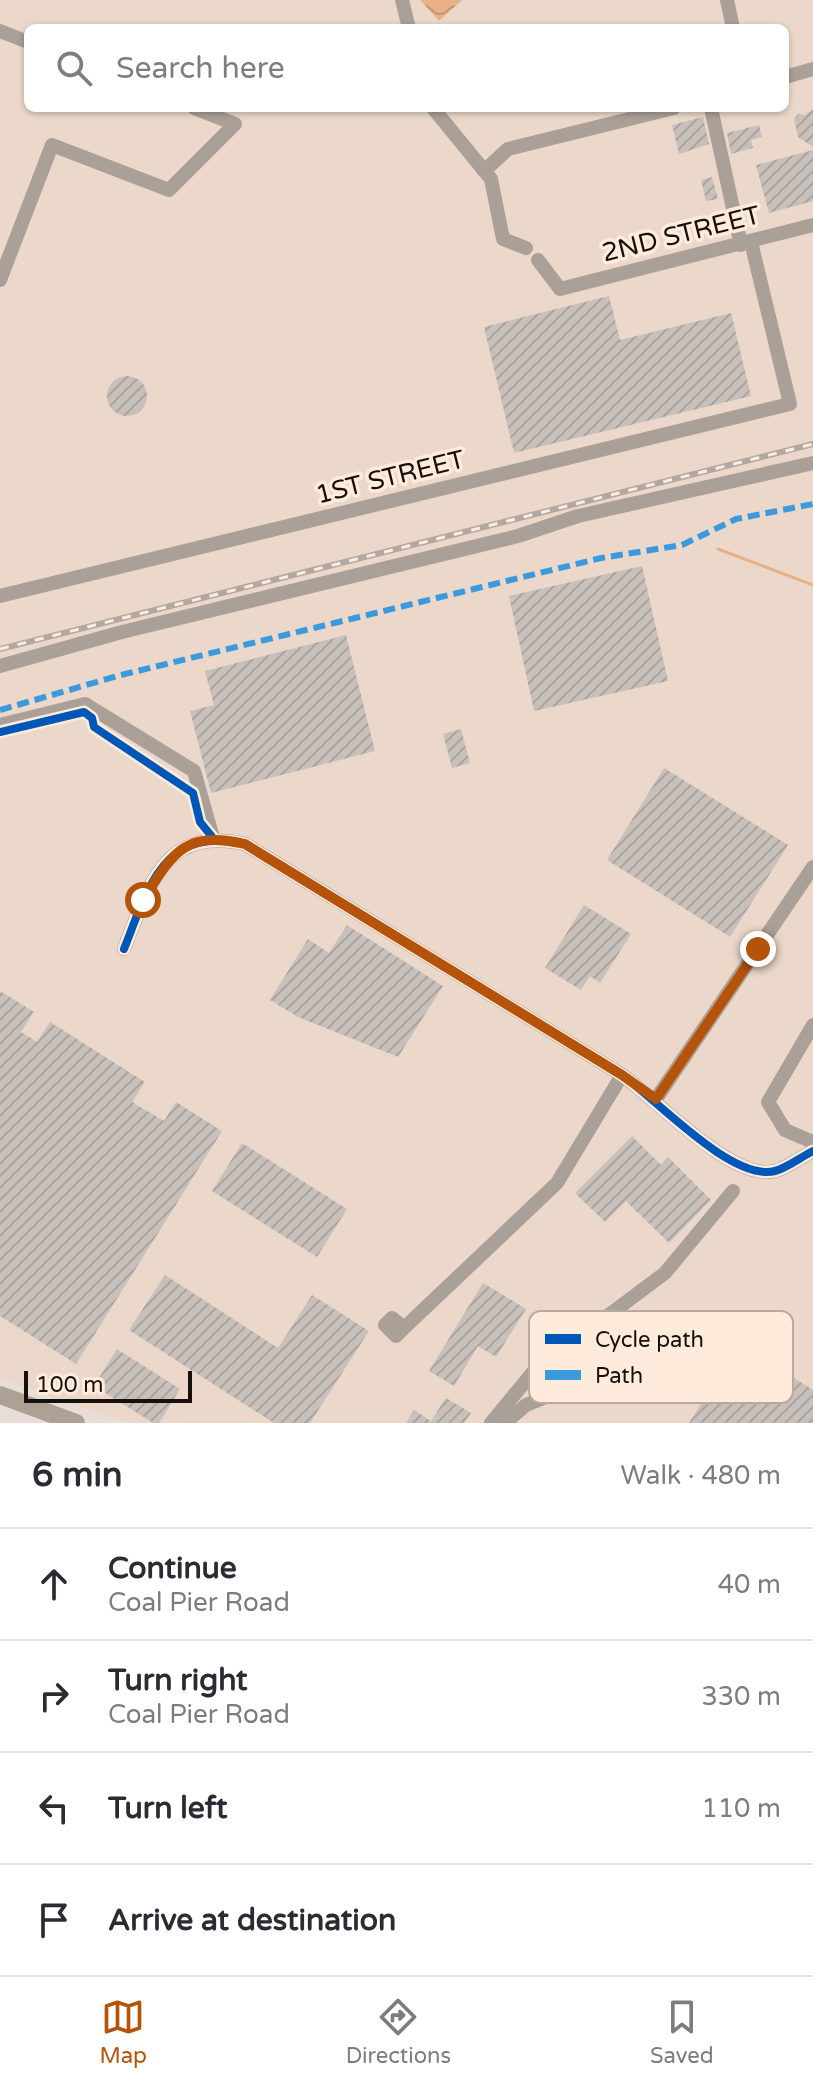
<!DOCTYPE html>
<meta charset="utf-8">
<style>
body{margin:0;font-family:"Varela Round",sans-serif;background:#f7f7f7;color:#2b2b33}
.scale{position:absolute;left:24px;bottom:20px;width:168px;box-sizing:border-box;padding-left:8px;border:4px solid #16100b;border-top:0;font-size:22px;line-height:28px;white-space:nowrap;color:#16100b;-webkit-text-stroke:6px #feebdc;paint-order:stroke}
.stop{position:absolute;width:24px;height:24px;margin:-18px;border:6px solid #b45309;border-radius:50%;background:#fff}
.stop.end{background:#b45309;border-color:#fff;box-shadow:0 2px 8px #0008}
.list{margin:0;padding:0;list-style:none}
h2{display:flex;justify-content:space-between;align-items:center;height:104px;margin:0;padding:0 32px;font-size:34px}
h2 small{font-size:26px;font-weight:400;color:#7c7c81}
.list li{display:grid;grid-template-columns:52px 1fr auto;gap:24px;align-items:center;box-sizing:border-box;height:112px;padding:0 32px;border-top:2px solid #e1e1e2}
.list b{display:block;font-size:30px;white-space:nowrap}
.list p{margin:0;font-size:26px;white-space:nowrap;color:#7c7c81}
.list em{font-size:26px;font-style:normal;color:#7c7c81}
.icon{flex:none;width:44px;height:44px;fill:none;stroke:currentColor;stroke-width:2;stroke-linecap:round;stroke-linejoin:round}
.map{position:relative;flex:none;width:813px;height:1423px;overflow:hidden}
.search{position:absolute;background:#fff;box-shadow:0 2px 6px #0004;left:24px;right:24px;top:24px;height:88px;display:flex;align-items:center;gap:20px;box-sizing:border-box;padding:0 28px;border-radius:12px;color:#7c7c81;font-size:30px}
.sheet{height:552px;background:#fff}
nav{display:flex;justify-content:space-around;align-items:center;box-sizing:border-box;height:112px;border-top:2px solid #e1e1e2;background:#fff;font-size:22px;color:#7c7c81}
nav a{display:grid;justify-items:center;gap:4px}
nav .on{color:#b45309}
.map>svg:first-child{display:block}
.built{fill:#ebd8ca;fill-rule:evenodd}
.water{fill:url(#water-waves)}
.lines{fill:none;stroke-linecap:round;stroke-linejoin:round}
.stream{stroke:#e8b186;stroke-width:3}
.building{fill:url(#building-hatch)}
.minor{stroke:#aba098;stroke-width:14}
.major{stroke:#ada196;stroke-width:18}
.rail-casing{stroke:#b2a7a1;stroke-width:6}
.rail{stroke:#feebdc;stroke-width:3;stroke-dasharray:9;stroke-linecap:butt}
.quiet{stroke:#3b9ade;stroke-width:6;stroke-dasharray:12 6;stroke-linecap:butt}
.cycleway-casing{stroke:#feebdc;stroke-width:13}
.cycleway{stroke:#0057b8;stroke-width:8}
.route{stroke:#b45309;stroke-width:10}
.labels{text-anchor:middle;dominant-baseline:central;stroke-width:7;stroke-linejoin:round;paint-order:stroke}
.street-label{font-size:26px;fill:#16100b;stroke:#feebdc}
.key{fill:#feebdc;stroke:#b8a99d;stroke-width:2}
.key-label{font-size:22px;fill:#16100b}
</style>
<div class="map">
<svg width="813" height="1423" viewBox="0 0 813 1423">
<defs>
<pattern id="water-waves" width="16" height="10" patternUnits="userSpaceOnUse" patternTransform="scale(2)"><rect width="16" height="10" fill="#e8b186"/><path d="M0 5q4-4 8 0t8 0" fill="none" stroke="#c69772"/></pattern>
<pattern id="building-hatch" width="6" height="6" patternUnits="userSpaceOnUse" patternTransform="scale(2)"><rect width="6" height="6" fill="#c8c0ba"/><path d="M-1 1l2-2M0 6l6-6M5 7l2-2" fill="none" stroke="#aba49f"/></pattern>
</defs>
<rect width="100%" height="100%" fill="#e9ded7"/>
<!-- built -->
<path class="built" d="M0,0H813V1423H125L0,1378ZM28,28H785V108H28Z"/>
<!-- water -->
<path class="water" d="M420,0H462L439,21Z"/>
<g class="lines">
<!-- stream -->
<path class="stream" d="M718,549L813,585"/>
</g>
<!-- building -->
<g class="building">
<path d="M813,109V147L798,137L794,119L798,114L805,115Z"/>
<path d="M703,117L709,144L679,154L672,125Z"/>
<path d="M759,125L762,137L751,140L753,148L731,154L727,133Z"/>
<path d="M813,150V201L769,213L756,165Z"/>
<path d="M712,177L718,199L706,201L701,180Z"/>
<path d="M609,296L620,340L731,313L751,396L514,453L484,327Z"/>
<circle cx="127" cy="396" r="20"/>
<path d="M642,566L668,681L534,711L509,596Z"/>
<path d="M346,635L375,751L211,793L190,711L214,705L205,671Z"/>
<path d="M461,729L470,763L452,768L443,734Z"/>
<path d="M664,768L788,845L730,937L607,860Z"/>
<path d="M584,905L631,934L600,983L590,976L581,990L545,968Z"/>
<path d="M347,925L443,986L398,1057L298,1017L270,1000L308,939L329,953Z"/>
<path d="M0,991L34,1012L21,1032L37,1042L50,1022L145,1082L132,1102L164,1121L176,1102L222,1131L76,1364L0,1316Z"/>
<path d="M632,1136L661,1165L668,1157L711,1200L669,1243L626,1201L605,1222L575,1193Z"/>
<path d="M242,1143L347,1209L317,1257L212,1191Z"/>
<path d="M165,1275L278,1348L312,1295L369,1331L310,1423H274L129,1330Z"/>
<path d="M483,1283L526,1309L496,1357L478,1346L454,1386L429,1371Z"/>
<path d="M739,1343L813,1390V1423H689Z"/>
<path d="M117,1349L180,1389L159,1423H153L94,1386Z"/>
<path d="M446,1398L471,1413L464,1423H406L414,1410L431,1421Z"/>
</g>
<g class="lines">
<!-- minor -->
<g class="minor">
<path d="M402,0L409,28"/>
<path d="M727,0L733,28"/>
<path d="M0,31L28,42"/>
<path d="M785,77L813,69"/>
<path d="M433,108L491,179L503,239L526,248"/>
<path d="M711,108L741,245"/>
<path d="M484,171L508,149L674,108"/>
<path d="M538,260L560,289L813,225"/>
<path d="M0,280L52,145L169,190L235,124L194,108"/>
<path d="M0,596L790,404L751,242"/>
<path d="M0,666L122,632L518,536L578,516L813,463"/>
<path d="M0,725L85,704L194,771L213,838"/>
<path d="M124,949C149,886 163,826 245,844L622,1075C656,1099 732,1182 775,1171C787,1168 801,1157 813,1151"/>
<path d="M813,1025L768,1102L785,1130L813,1142"/>
<path d="M656,1099L813,867"/>
<path d="M404,1328L392,1318L385,1325L396,1336L404,1328L557,1183L622,1075"/>
<path d="M491,1423L534,1371L665,1273L733,1191"/>
<path d="M505,1423L526,1405L563,1390"/>
</g>
<!-- major -->
<path class="major" d="M0,1395L76,1423"/>
<!-- rail casing -->
<g class="rail-casing">
<path id="rail" d="M0,649L813,444"/>
</g>
<!-- rail -->
<use href="#rail" class="rail"/>
<!-- quiet -->
<path class="quiet" d="M0,710L121,675L601,558L682,545L736,519L813,504"/>
<!-- cycleway casing -->
<g class="cycleway-casing">
<g id="cycleway">
<path d="M0,732L84,712L92,718L94,727L193,793L200,822L213,838"/>
<path d="M124,949C149,886 163,826 245,844L622,1075C656,1099 732,1182 775,1171C787,1168 801,1157 813,1151"/>
</g>
</g>
<!-- cycleway -->
<use href="#cycleway" class="cycleway"/>
</g>
<g class="lines">
<!-- route -->
<path class="route" d="M143,900C173,853 184,830 245,844L622,1075L656,1099L758,949"/>
</g>
<g class="labels">
<!-- street labels -->
<g class="street-label">
<text transform="translate(681 234) rotate(-14)">2ND STREET</text>
<text transform="translate(390 477) rotate(-14)">1ST STREET</text>
</g>
</g>
<!-- legend -->
<rect x="529" y="1311" width="264" height="92" rx="12" class="key"/>
<rect x="545" y="1334" width="36" height="10" fill="#0057b8"/>
<rect x="545" y="1370" width="36" height="10" fill="#3b9ade"/>
<g class="key-label">
<text x="595" y="1347">Cycle path</text>
<text x="595" y="1383">Path</text>
</g>
</svg>
<div class="scale">100 m</div>
<div class="stop" style="left:143px;top:900px"></div>
<div class="stop end" style="left:758px;top:949px"></div>
<div class="search"><svg class="icon" aria-label="search" viewBox="0 0 24 24"><circle cx="10" cy="10" r="6"/><path d="M15 15l6 6"/></svg>Search here</div>
</div>
<section class="sheet">
<h2>6 min<small>Walk · 480 m</small></h2>
<ul class="list">
<li><svg class="icon" aria-label="ahead" viewBox="0 0 24 24"><path d="M12 20V5M6 11l6-6 6 6"/></svg><div><b>Continue</b><p>Coal Pier Road</p></div><em>40 m</em></li>
<li><svg class="icon" aria-label="right" viewBox="0 0 24 24"><path d="M7 20v-9h11M14 6l5 5-5 5"/></svg><div><b>Turn right</b><p>Coal Pier Road</p></div><em>330 m</em></li>
<li><svg class="icon" aria-label="left" viewBox="0 0 24 24"><path d="M17 20v-9H6M10 6l-5 5 5 5"/></svg><div><b>Turn left</b></div><em>110 m</em></li>
<li><svg class="icon" aria-label="arrive" viewBox="0 0 24 24"><path d="M6 21V4h12l-3 4 3 4H6"/></svg><div><b>Arrive at destination</b></div></li>
</ul>
</section>
<nav>
<a class="on"><svg class="icon" aria-label="map" viewBox="0 0 24 24"><path d="M3 6l6-2 6 2 6-2v14l-6 2-6-2-6 2zM9 4v14M15 6v14"/></svg>Map</a>
<a><svg class="icon" aria-label="directions" viewBox="0 0 24 24"><path d="M12 3l9 9-9 9-9-9zM9 14v-3h6M13 9l2 2-2 2"/></svg>Directions</a>
<a><svg class="icon" aria-label="saved" viewBox="0 0 24 24"><path d="M7 4h10v16l-5-4-5 4z"/></svg>Saved</a>
</nav>
